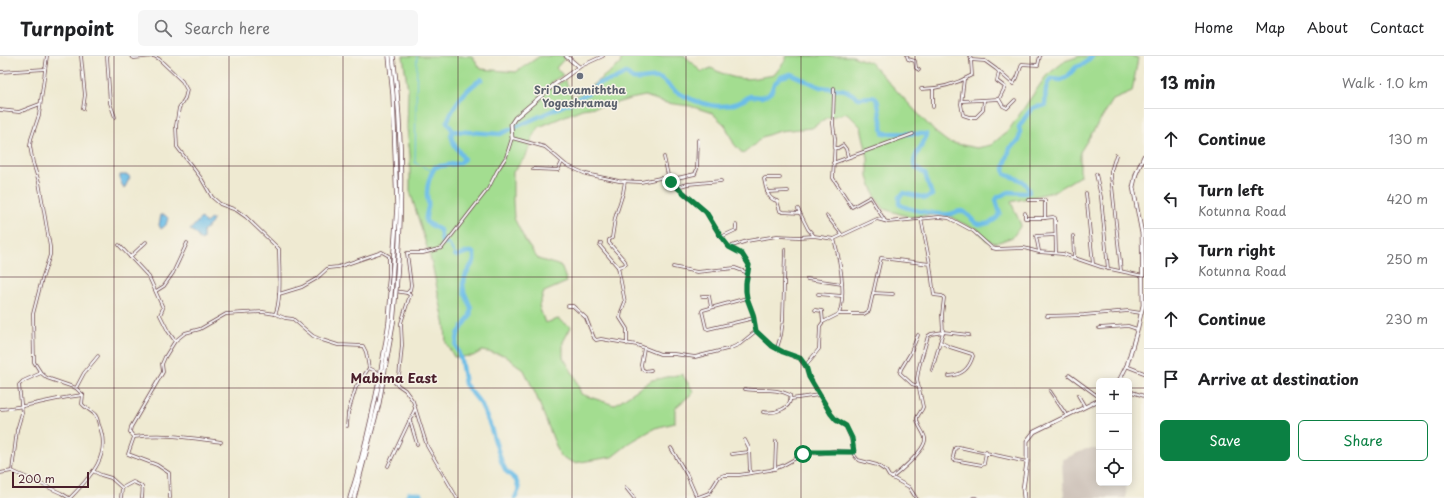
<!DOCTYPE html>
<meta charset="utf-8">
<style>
body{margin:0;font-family:"Playpen Sans",sans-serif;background:#f6f6f6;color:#202124}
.controls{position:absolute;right:12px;bottom:12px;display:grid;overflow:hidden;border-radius:6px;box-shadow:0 2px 10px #0003}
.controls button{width:36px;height:36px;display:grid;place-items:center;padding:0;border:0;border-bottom:1px solid #e0e0e0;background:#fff;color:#202124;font:20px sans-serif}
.scale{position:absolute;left:12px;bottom:10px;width:77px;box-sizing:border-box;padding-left:4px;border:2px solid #4a1f2b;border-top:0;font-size:11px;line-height:14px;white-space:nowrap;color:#4a1f2b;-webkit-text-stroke:3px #f7f3e8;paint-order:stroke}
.stop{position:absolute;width:12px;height:12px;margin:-9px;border:3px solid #0b8043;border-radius:50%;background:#fff}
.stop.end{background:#0b8043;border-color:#fff;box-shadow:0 1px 4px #0008}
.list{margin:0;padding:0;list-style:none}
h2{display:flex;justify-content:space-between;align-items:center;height:52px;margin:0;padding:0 16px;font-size:17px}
h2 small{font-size:13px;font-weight:400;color:#757577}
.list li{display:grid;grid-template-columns:26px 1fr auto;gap:12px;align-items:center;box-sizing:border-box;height:60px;padding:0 16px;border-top:1px solid #e0e0e0}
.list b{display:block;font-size:15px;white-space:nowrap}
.list p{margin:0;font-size:13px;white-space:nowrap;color:#757577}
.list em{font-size:13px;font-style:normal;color:#757577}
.actions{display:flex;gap:8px;padding:12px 16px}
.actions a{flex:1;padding:9px 0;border:1px solid #0b8043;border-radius:6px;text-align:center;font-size:14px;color:#0b8043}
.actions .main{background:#0b8043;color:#fff}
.icon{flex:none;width:22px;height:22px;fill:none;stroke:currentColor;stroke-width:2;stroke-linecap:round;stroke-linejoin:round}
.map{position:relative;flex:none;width:1144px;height:442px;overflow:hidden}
header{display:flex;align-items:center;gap:24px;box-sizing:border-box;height:56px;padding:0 20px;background:#fff;border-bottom:1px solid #e0e0e0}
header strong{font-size:19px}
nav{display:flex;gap:22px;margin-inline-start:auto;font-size:14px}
.search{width:280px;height:36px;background:#f6f6f6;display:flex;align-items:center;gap:10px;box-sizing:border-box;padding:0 14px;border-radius:6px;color:#757577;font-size:15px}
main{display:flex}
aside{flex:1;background:#fff}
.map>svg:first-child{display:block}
.industrial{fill:#cec2b9}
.green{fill:#a3dd90;stroke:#767e5e}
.water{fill:#6cbde7;stroke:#5b6e89}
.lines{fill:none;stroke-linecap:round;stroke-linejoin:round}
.stream{stroke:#6cbde7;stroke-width:1}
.canal{stroke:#6cbde7;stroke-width:2.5}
.river{stroke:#6cbde7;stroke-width:4.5}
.street-casing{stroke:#633d44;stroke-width:3.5}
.secondary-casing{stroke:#633d44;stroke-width:4.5}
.primary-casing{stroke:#633d44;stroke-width:4.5}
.highway-casing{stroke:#633d44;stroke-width:5}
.street{stroke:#fff;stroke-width:2}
.secondary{stroke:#fff;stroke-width:3}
.primary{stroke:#fff;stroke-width:3}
.highway{stroke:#fff;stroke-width:3.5}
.street-bridge-casing{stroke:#633d44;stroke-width:3.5;stroke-linecap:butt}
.highway-bridge-casing{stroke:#633d44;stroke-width:5;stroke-linecap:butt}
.street-bridge{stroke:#fff;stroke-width:2}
.highway-bridge{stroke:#fff;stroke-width:3.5}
.route{stroke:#0b8043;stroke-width:5}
.grid{fill:none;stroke:#4a1f2b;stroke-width:1;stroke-opacity:0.55}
.worship-dot{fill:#6b7280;stroke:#f7f3e8;stroke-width:1.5}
.labels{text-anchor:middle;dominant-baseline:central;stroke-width:3;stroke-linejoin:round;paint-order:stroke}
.worship-label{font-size:11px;font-weight:bold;fill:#5b616d;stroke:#f7f3e8}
.quarter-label{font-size:13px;font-weight:bold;fill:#4a1f2b;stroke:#f7f3e8}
</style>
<header>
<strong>Turnpoint</strong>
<div class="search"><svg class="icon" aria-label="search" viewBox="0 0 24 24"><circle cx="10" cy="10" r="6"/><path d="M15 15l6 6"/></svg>Search here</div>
<nav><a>Home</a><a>Map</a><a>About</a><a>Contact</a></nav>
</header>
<main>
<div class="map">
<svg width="1144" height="442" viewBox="0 0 1144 442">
<rect width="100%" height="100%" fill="#f7f3e8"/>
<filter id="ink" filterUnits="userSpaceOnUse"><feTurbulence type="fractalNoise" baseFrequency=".025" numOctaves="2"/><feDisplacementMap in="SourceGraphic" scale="8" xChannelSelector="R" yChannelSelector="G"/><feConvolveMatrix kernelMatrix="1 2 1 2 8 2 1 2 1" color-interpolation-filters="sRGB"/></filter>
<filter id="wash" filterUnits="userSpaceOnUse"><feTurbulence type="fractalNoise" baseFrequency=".012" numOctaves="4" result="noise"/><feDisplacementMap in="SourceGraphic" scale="16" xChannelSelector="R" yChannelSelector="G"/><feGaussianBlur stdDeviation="0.9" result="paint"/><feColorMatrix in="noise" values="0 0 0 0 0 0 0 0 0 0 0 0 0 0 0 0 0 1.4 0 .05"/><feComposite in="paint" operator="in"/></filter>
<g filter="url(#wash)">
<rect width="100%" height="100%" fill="#efead2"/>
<!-- industrial -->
<path class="industrial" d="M1086,393H1099V427H1126V442H1064L1062,404Z"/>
<!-- green -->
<path class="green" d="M403,0H472L481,13L516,16L540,0H567L556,12L563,19L551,26L555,30L565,24L573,41L587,33L620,8L622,0H685L702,16L711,12C738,26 745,24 774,19L786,4V0H852L871,7L935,76L948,86L977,92L991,89L1008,75L1046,20L1065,5L1080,0H1130L1138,2L1132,36L1113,44L1080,96V120L1053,136L1011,146L1021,169L1013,181L996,187L986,184L977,173L962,167L951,161L935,159L910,161L884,153L875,140L868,121V102L861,71L847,57L826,62L812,72L779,75L762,81L753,90L743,98L734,88L725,69L712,57L690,50L666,47L645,40L630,43L609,49L582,53L539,71L532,83L526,100L513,116V145L514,162L526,186L538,203L561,210L567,226L544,236L539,250L545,267L558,263L571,271L563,286V301L575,321L581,338L614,349L652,324L682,318L694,336L675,352V367L655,372L631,386L612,401L574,407L560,400L536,339L524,314L504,299L482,295L473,300L454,301L446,287L445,270L432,208L410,135V99L407,72L408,34Z"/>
<!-- water -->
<g class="water">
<path d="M120,119H128L130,121L124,133L120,124Z"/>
<path d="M161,159H165L168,162L166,169L161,173L159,169Z"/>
<path d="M201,162L206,167L211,163L213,164L211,168L203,175V183L201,185L195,177L190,174Z"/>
</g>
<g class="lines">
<!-- stream -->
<path class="stream" d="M417,0L415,107L433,115"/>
<!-- canal -->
<path class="canal" d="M449,188L455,199"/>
<!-- river -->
<g class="river">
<path d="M453,75L447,66C454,48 466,33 482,23"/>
<path d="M446,187L442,186L440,174L426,166C425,160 427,157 428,151C429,147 427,142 427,138C427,129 430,119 435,111L460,107L464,103L454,88L451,79L453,75L500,78L574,45L588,37L599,27L616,23L626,17C628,19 631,22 633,23C641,25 653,19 661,23C666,26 670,31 675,35C699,49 726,58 750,40L761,41L767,39L771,36L774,28L781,21L791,18L820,31L845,34L859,42L874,41L877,44L878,47L883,77L926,78C925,90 914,96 914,108L916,112L925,118L932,139L926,142L904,137L899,141V148C906,154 940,159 950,158C954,158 958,154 962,155C970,156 972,173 989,167C994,165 998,162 1000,157L996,144L998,141L1009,136L1025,137L1029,136C1026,122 1015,123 1005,118L1004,112L1010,92L1019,85L1020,76L1019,71C1023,65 1027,57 1033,52C1037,49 1041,52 1045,49C1046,40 1044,30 1051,23L1061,24L1067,21L1076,11L1084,8L1092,0"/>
<path d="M455,199L457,200L468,196H472L474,198V205L466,218L463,228L464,236L471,252L470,260L458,278L456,290L461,304L465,328L481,348L490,369L502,407L506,415L516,424L519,433L515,442"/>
<path d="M406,442L409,437L420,438L423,442"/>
</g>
</g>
</g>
<g filter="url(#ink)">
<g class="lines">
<!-- street casing -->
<g class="street-casing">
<g id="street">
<path d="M47,0L39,59L31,83L30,90L33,107L39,126L50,191V199L42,223L33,258L34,306L41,317L47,322L76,332L83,339L82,348C86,353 93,355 96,360C98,363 98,366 99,369C112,400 90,421 70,442"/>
<path d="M81,0L85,39L83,53"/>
<path d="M107,0L110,47L115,61"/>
<path d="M131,0L134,2L154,0L159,3L182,25L187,34L185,42L179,52L176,70L177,91L201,122L212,141L220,148L236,154L246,161L279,193C279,207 282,247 275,258"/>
<path d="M907,0L908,3L915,5L916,12L919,14"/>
<path d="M971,4L985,5L996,13L1013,28L1017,22L1022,8L1038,9L1040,0"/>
<path d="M579,11L603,0"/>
<path d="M999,15L997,25L1005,31L999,43"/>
<path d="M0,16L45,13"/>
<path d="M964,23L961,48L963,59L969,61H976L983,54L984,44"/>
<path d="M834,32L833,68L835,83L833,122L852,151L870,141L885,165"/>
<path d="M921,33C939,33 956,28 972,19L971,4L970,0"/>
<path d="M999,43L1003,50L1007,52L1015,44"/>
<path d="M962,45L999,43"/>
<path d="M933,51V33"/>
<path d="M0,54L19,56L40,48"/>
<path d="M834,92H838L843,89L846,93L848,101"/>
<path d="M1116,99L1111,115V120L1121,215"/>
<path d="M664,101L669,124"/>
<path d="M833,107L913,78"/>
<path d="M533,113L558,114L562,106"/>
<path d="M1096,118L1101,141L1108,213"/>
<path d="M780,122H765L764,123C766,132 767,143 777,145L780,155L783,156L800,157"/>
<path d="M668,124L695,118L697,113L698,84"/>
<path d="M677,131L688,128L721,125"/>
<path d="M767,136L788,135"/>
<path d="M1086,137L1093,208"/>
<path d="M1028,144H1043L1045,145V162L1053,161L1055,162L1056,197"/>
<path d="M798,153L808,173L814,180"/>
<path d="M1025,157V162H1045"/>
<path d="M827,160L842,179"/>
<path d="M1073,180L1074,201"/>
<path d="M721,181L736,174V169"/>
<path d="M601,187L600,190L618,211L625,246L621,256L620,262L627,273V288"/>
<path d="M119,189L149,221L163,252L160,259L168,275L175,285"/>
<path d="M729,191L742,198L749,209L746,227V235L747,242L753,258L756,275L772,290L783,296L800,303L805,310L809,321L831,358L836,364L846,370L851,382L854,399L858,404L877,409L886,415L889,420L909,431L916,442"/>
<path d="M1039,195L1036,180L1055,179"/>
<path d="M130,201L146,186"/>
<path d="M930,208L934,239L942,240L944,242L942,259L943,276L969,279"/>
<path d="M618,211L623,210L626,208L625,205L609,187V184L612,182L615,162L623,137L625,125"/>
<path d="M673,211L697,216L735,212L748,217"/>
<path d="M807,223L842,228"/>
<path d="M156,235L164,230L173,217L187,187"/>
<path d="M407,237L410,234L411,229L407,197H423L442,192L488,133L497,115L506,101L512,82L545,91L566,109L586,118L619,125L641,126L660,122L671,126L706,156L721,181L729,191L747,185L777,180L799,181L814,180L834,183L877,163L888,166L939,161L949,162L973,175L992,192L996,193L1024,192L1039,196L1063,198L1101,211L1143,220"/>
<path d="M873,237L893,238"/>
<path d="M279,238L302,231L316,223L328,212L338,211L382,196L389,200V220L388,230L389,234L407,237L410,239L401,267L402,289L399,321L397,328"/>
<path d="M818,238L842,240"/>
<path d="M702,240H709L711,251"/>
<path d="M747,242L703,254L702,255L706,272L708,273L754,262"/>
<path d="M568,250H573L586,262L594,282L596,284L601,283L637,289L660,298H674L695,301L731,292L740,288L756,275"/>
<path d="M839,258H864L869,255L881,202L930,208L921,162"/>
<path d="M1047,260L1084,259L1128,255L1141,257"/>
<path d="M823,266L839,258C847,236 840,205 834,183"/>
<path d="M1099,272L1128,270L1137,273"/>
<path d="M940,286L950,291L972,298L973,300C969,313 962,319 949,320"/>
<path d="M644,292L641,309L642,313L645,315L651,314"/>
<path d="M777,292L781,279L783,264L785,194"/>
<path d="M805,310L819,293L820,270L823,266L822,255L815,254"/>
<path d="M1126,310L1144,317"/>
<path d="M1069,319L1099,341"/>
<path d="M395,327L405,334L413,345L427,390L457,442"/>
<path d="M918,330L912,328L900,317L901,313L910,298L918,279"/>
<path d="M76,332L84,317L98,300"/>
<path d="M745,333C760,336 775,331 790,339C793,353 774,358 763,356"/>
<path d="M1050,335L1067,360"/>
<path d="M1129,335L1144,340"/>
<path d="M1078,339L1085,351"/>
<path d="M791,343L819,339"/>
<path d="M0,353C28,351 55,342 83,339"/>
<path d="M410,365L417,388"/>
<path d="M347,370L348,357L356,331L369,312"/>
<path d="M134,381L128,398L157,409L169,417L170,442"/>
<path d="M745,384L749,392L750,417"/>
<path d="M221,386C190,382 165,377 134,381L130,376L131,371L163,316L162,308L165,301L175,285L185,277L200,273L226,258L263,256L275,258L285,262L293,263L313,280L322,284L338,289L363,290L366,296L369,312L375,315"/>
<path d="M671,392L687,419L697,442"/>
<path d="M986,396L984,408L982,409L954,404L953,401L955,392L959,391L1027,406"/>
<path d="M732,398L749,396"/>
<path d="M388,410L415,353"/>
<path d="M775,413L776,385"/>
<path d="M12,415L17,374L22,357L19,329L23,325L41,317"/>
<path d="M93,415L101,419L111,422L122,432"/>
<path d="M0,417L12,415L61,437L69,442"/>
<path d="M892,422C900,415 927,393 925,382C924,376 916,368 917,362C918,358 922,355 923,351L917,323L919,311L928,280L931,278L943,276L932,314"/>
<path d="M122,432L133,426C144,431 143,429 142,442"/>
<path d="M626,432L634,442"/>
<path d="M121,442L122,432"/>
<path d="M696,442L709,437L719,421L724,419H739L770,414L782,410L807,396L820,397L834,395L854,396"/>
<path d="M973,442H976"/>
</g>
</g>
<!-- secondary casing -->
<g class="secondary-casing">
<path id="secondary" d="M512,82L511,68L515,62L554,29L579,11L566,0"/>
</g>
<!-- primary casing -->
<g class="primary-casing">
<g id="primary">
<path d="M1119,325L1127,309L1138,271L1143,249L1142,178L1133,131L1136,118L1144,100"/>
<path d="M1024,442L1023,433L1027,406V385L1034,376L1099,344"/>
</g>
</g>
<!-- highway casing -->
<g class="highway-casing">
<g id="highway">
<path d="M350,442C368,385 380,326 389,266"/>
<path d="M354,442L379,347L393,267"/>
</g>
</g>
<!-- street -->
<use href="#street" class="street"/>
<!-- secondary -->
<use href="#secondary" class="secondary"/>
<!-- primary -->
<use href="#primary" class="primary"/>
<!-- highway -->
<use href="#highway" class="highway"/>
<!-- street-bridge casing -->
<g class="street-bridge-casing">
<path id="street-bridge" d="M375,315L395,326"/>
</g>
<!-- highway-bridge casing -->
<g class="highway-bridge-casing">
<g id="highway-bridge">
<path d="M389,0L393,39L397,151L389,266"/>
<path d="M393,267C402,178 405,89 393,0"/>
</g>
</g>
<!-- street-bridge -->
<use href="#street-bridge" class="street-bridge"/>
<!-- highway-bridge -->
<use href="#highway-bridge" class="highway-bridge"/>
</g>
</g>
<g class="lines" filter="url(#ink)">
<!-- route -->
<path class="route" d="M671,126L706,156L721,181L729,191L742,198L749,209L746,227V235L747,242L753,258L756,275L772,290L783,296L800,302L806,310L809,321L831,358L836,364L846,370L852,382L854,396H807L803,398"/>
</g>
<!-- grid -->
<path class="grid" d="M114,0V442M229,0V442M343,0V442M458,0V442M572,0V442M686,0V442M801,0V442M915,0V442M1030,0V442M0,110H1144M0,221H1144M0,332H1099M1129,332H1144"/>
<!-- markers -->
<circle class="worship-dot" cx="580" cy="20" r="4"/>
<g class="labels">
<!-- worship labels -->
<g class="worship-label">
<text x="580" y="33">Sri Devamiththa<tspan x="580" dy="13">Yogashramay</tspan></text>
</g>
<!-- quarter labels -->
<g class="quarter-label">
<text x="394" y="321">Mabima East</text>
</g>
</g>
</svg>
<div class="controls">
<button>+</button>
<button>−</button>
<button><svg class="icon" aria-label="locate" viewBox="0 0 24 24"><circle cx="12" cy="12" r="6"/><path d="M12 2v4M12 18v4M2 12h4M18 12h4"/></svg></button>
</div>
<div class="scale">200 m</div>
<div class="stop" style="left:803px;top:398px"></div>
<div class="stop end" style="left:671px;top:126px"></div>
</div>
<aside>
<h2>13 min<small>Walk · 1.0 km</small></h2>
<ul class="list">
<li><svg class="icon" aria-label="ahead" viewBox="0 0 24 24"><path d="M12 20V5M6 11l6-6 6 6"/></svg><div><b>Continue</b></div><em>130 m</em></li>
<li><svg class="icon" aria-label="left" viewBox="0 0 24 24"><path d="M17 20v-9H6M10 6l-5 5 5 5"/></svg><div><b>Turn left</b><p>Kotunna Road</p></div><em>420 m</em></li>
<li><svg class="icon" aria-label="right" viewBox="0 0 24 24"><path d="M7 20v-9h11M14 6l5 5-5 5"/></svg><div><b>Turn right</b><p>Kotunna Road</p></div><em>250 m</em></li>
<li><svg class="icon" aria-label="ahead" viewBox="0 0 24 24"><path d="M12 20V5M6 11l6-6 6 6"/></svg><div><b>Continue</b></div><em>230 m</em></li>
<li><svg class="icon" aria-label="arrive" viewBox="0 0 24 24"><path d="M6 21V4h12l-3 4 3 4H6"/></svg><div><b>Arrive at destination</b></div></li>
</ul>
<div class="actions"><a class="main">Save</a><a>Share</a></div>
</aside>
</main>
